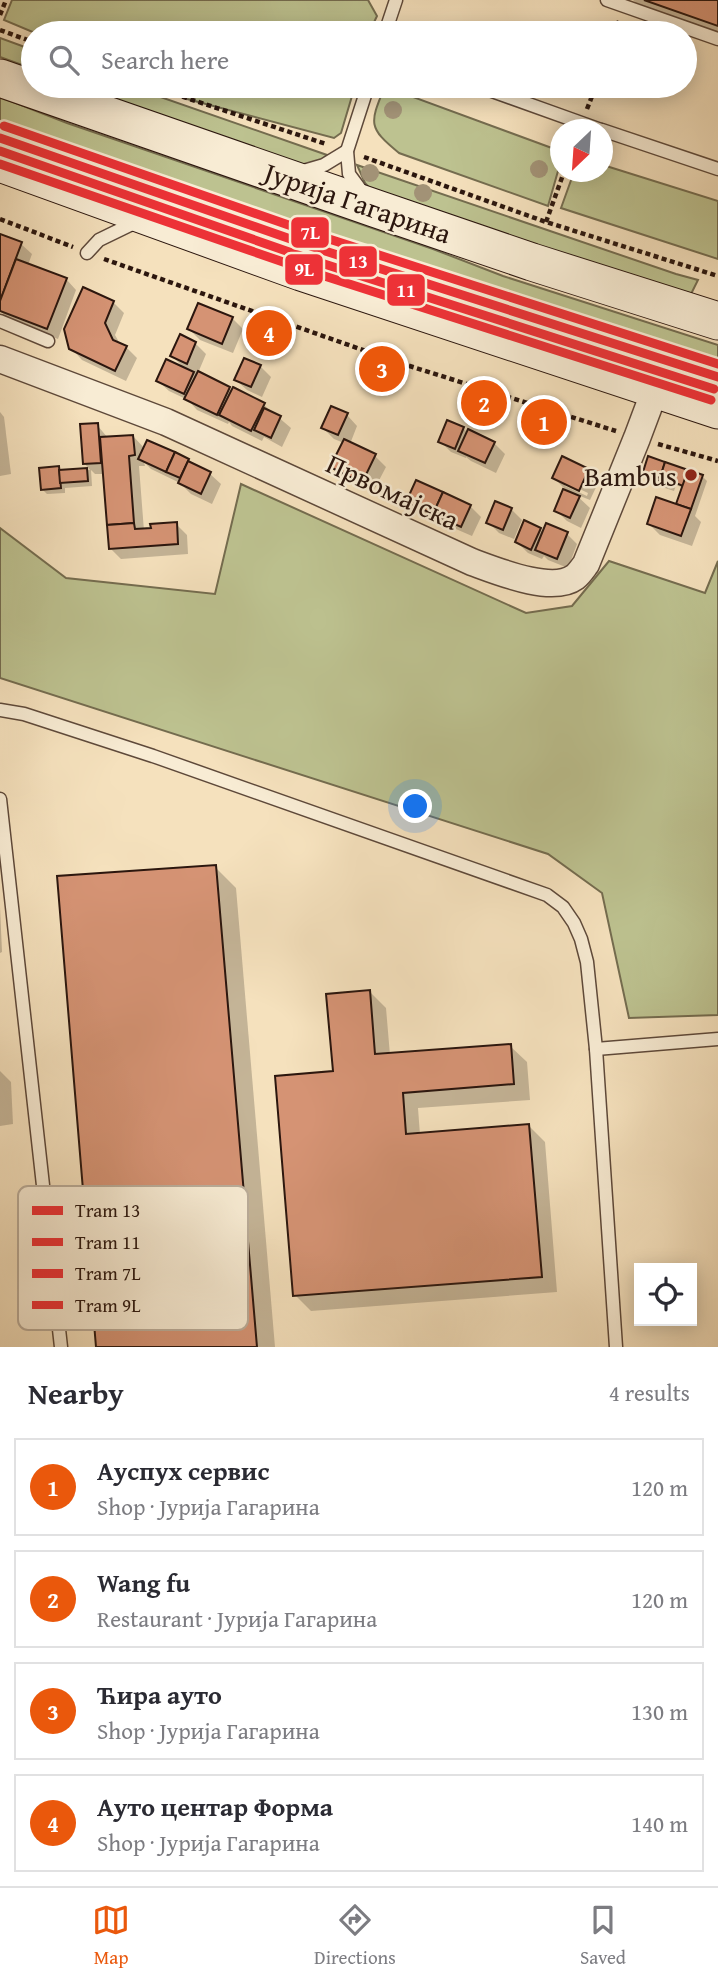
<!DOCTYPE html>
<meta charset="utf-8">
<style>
body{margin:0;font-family:"Gentium Book Plus",serif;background:#f2f2f3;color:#2b2b33}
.controls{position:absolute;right:21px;bottom:21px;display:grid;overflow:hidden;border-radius:0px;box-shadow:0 4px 18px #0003}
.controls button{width:63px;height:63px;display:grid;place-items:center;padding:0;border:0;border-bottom:2px solid #e1e1e2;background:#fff;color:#2b2b33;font:35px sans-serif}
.compass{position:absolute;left:550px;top:119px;width:63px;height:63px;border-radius:50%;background:#fff;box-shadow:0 4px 18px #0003;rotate:205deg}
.you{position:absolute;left:416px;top:807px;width:24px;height:24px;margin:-18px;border:5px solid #fff;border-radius:50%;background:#1a73e8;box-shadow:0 0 0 10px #1a73e833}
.badge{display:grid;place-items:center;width:46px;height:46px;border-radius:50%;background:#ea580c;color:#fff;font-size:23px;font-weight:700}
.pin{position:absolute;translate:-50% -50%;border:4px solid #fff;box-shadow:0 2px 7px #0006}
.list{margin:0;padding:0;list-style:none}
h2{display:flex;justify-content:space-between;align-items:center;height:91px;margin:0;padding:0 28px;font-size:30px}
h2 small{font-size:23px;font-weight:400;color:#7c7c81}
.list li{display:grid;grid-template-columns:46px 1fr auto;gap:21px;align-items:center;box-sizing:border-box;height:98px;margin:0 14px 14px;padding:0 14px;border:2px solid #e1e1e2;border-radius:0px}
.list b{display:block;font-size:26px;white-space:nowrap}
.list p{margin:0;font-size:23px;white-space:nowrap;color:#7c7c81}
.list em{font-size:23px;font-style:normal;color:#7c7c81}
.icon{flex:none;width:38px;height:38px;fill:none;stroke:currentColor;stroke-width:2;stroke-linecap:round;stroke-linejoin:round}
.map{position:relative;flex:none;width:718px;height:1347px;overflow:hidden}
.search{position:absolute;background:#fff;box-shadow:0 4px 18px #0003;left:21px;right:21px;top:21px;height:77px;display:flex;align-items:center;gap:18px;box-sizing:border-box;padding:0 24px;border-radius:38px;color:#7c7c81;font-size:26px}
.sheet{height:539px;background:#fff}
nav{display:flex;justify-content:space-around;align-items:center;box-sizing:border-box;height:98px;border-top:2px solid #e1e1e2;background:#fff;font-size:19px;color:#7c7c81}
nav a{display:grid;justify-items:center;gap:4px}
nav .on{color:#ea580c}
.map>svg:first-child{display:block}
.green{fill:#bdc290;stroke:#746c4f;stroke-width:2}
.shadow{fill:#0003;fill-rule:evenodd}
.building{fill:#d59374;stroke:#2b160e;stroke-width:2}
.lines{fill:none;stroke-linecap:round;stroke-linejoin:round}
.service-casing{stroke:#5e493a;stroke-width:15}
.minor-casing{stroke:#5e493a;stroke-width:29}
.secondary-casing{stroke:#2b160e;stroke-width:39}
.path{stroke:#2b160e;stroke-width:4.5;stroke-dasharray:5 3.5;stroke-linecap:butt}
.service{stroke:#f8ecd4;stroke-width:12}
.minor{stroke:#f8ecd4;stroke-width:26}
.secondary{stroke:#f8ecd4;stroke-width:37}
.tram-1-casing{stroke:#f8ecd4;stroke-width:14}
.tram-2-casing{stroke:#f8ecd4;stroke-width:14}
.tram-3-casing{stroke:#f8ecd4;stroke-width:14}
.tram-4-casing{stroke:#f8ecd4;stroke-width:14}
.tram-1{stroke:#ed3237;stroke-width:9}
.tram-2{stroke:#ed3237;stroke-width:9}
.tram-3{stroke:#ed3237;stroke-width:9}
.tram-4{stroke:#ed3237;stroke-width:9}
.tree{fill:#a29276}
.poi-dot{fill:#8f2418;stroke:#f8ecd4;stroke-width:2.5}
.labels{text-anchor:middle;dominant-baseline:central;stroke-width:5;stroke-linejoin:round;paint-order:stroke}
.street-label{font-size:28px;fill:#2b160e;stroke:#f8ecd4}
.poi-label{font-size:28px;fill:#2b160e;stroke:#f8ecd4;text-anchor:end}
.key{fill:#f8ecd4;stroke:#baac99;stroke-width:2}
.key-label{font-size:19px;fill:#2b160e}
.line-badge{stroke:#f8ecd4;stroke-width:2.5}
.badge-label{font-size:19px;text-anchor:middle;font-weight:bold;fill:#fff}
</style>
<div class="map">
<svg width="718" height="1347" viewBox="0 0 718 1347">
<rect width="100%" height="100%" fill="#f5e1bd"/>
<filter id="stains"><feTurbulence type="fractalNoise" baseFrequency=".00286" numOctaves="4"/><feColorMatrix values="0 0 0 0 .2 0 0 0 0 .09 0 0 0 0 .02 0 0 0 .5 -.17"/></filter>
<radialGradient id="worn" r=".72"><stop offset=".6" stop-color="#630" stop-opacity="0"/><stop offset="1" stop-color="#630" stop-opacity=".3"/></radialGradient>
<!-- green -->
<g class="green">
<path d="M12,0H368L377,16L369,33H35L4,20Z"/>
<path d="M0,38L33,50V69L0,57Z"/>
<path d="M76,86H129L327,155L318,163L308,167Z"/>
<path d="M157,86H355L341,133L334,138L187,99Z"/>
<path d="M385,86H404L402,93L560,151V164L548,206L399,153C367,127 370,123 385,86Z"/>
<path d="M0,97L67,123L433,249L503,276L718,345V391L295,252L0,148Z"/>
<path d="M357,165L676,274L698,280L691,294L375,194L365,183Z"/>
<path d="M603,165L718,201V259L561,208L574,172H602Z"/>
<path d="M241,484L526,613L572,606L609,561L705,593L718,561V1015L629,1018L602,893L548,854L0,678V528L66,578L215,594Z"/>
</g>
<!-- shadow -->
<g class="shadow">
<path d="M633,0H718V32L636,3Z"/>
<path d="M0,235L21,244L32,254L28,265L66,279L76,290L58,339L10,320L0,311Z"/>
<path d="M84,289L113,302L124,313L115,335L120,344L126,347L137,358L126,381L82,360L71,348Z"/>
<path d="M232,318L243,329L233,353L200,340L189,329Z"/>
<path d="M181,337L195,343L206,354L198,373L229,388L233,392L264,405L291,428L282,447L264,437L262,441L232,426L229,422L228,424L197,410L188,400L169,391L158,381L186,370L172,356Z"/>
<path d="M260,366L271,377L262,397L247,390L236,380Z"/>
<path d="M0,412L4,417L11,474L0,476Z"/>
<path d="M347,415L357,426L350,444L375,456L386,467L373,492L343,478L332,467L344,443L334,439L323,428Z"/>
<path d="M97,425L108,438L133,436L145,449L148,442L188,460L194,466L210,474L221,484L212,504L191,494L180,483L151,469L144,462L145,466H139L144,531L176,524L187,535L188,554L121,559L110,548L105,474H95L91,470L92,486L65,488V493L47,494L42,489L59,468L62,471L90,470L85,464Z"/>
<path d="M463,428L468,433L494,443L505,454L496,473L471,461L466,457V458L451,452L440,441Z"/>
<path d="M563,459L588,471L599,481L590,500L575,494L590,508L581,528L567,521L556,510L565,489L554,478ZM565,482L588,493L587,496L565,486Z"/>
<path d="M645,471L702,476L707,481L695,516L701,522L692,546L660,535L649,524L683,508L684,488L676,485L674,491L665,488L660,483L661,480L650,476Z"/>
<path d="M408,502L470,506L481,517L472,536L419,513Z"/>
<path d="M511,509L522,520L514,539L499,533L488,522Z"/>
<path d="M540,529L544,533L567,534L577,544L568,568L548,560L544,556L542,559L528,553L517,542Z"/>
<path d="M215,867L236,888L275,1347H98L59,877Z"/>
<path d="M0,907L2,952L0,953Z"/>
<path d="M370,992L386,1008L390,1055L510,1046L527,1062L530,1100L418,1108L420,1135L529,1126L545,1142L557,1292L311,1311L295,1295L334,1073Z"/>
<path d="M0,1071L11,1082L13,1124L0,1126Z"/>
</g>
<!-- building -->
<g class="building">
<path d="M644,0H718V26Z"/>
<path d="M0,234L22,242L0,301Z"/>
<path d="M16,259L67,278L47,329L0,311V301Z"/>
<path d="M83,287L114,301L105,323L113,340L127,346L115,371L69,349L64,329Z"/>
<path d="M198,303L233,317L222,344L187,329Z"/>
<path d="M180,334L196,342L187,364L170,356Z"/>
<path d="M244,358L261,365L251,387L234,380Z"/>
<path d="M166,359L194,372L184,394L156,381Z"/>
<path d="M198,371L230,387L217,415L184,399Z"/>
<path d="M233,387L265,403L251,431L219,415Z"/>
<path d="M331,406L348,413L338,435L321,428Z"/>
<path d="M264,408L281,416L271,438L254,430Z"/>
<path d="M447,420L464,427L455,449L438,442Z"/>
<path d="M98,423L101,463L83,464L80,424Z"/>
<path d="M468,429L495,442L485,463L458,451Z"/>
<path d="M133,435L135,455L129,456L134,523L107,525L100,437Z"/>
<path d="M344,439L376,454L362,483L330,467Z"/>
<path d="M147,440L175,452L166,472L138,459Z"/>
<path d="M175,452L189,459L180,478L166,472Z"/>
<path d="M562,456L589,469L579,491L552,478Z"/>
<path d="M648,456L665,462L660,478L643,472Z"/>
<path d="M188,461L211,472L201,494L178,483Z"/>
<path d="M665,462L688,470L683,486L671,481L669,487L658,484Z"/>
<path d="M59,466L61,488L41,490L39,468Z"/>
<path d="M87,468L88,481L60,483L59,470Z"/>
<path d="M688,470L703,475L691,509L676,504Z"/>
<path d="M416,480L443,492L433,514L406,502Z"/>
<path d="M563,489L580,496L570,518L554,511Z"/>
<path d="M443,492L471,505L461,527L433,514Z"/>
<path d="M656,497L691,509L681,536L647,524Z"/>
<path d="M495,501L512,508L503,530L486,523Z"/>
<path d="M524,520L541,528L531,550L515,542Z"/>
<path d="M177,522L178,544L109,549L107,525L134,523L135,529L151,528L150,524Z"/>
<path d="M546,523L568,532L557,559L535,550Z"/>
<path d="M216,865L257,1347H96L57,876Z"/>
<path d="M370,990L375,1054L511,1044L514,1084L403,1093L406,1134L529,1124L542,1277L293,1296L275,1076L333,1071L326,994Z"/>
</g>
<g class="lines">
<!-- service casing -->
<g class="service-casing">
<g id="service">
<path d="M607,0L718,39"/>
<path d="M385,33L396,0"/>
<path d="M478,86L601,130"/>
<path d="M602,130L718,169"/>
<path d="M300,172L324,165L347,151"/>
<path d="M363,193L349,174L347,151L368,86"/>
<path d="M87,253L99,240L136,222"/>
<path d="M0,321L48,341"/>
<path d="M0,710L24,714L153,756L547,895L563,907L574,923L581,939L587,962L596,1049L616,1347"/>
<path d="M0,799L61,1347"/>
<path d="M596,1049L718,1039"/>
</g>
</g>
<!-- minor casing -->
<g class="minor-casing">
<path id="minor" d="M0,359L166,422L472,562C497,571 552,594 575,577C579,574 583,568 586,564L637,438L655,390"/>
</g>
<!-- secondary casing -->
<g class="secondary-casing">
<g id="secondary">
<path d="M0,78L374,208L532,262L718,321"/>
<path d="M0,163L301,272L718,410"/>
</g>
</g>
<!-- path -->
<g class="path">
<path d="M0,15L6,0"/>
<path d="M0,30L33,42"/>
<path d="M614,33L619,21"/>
<path d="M150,86L326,144"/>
<path d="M587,109L596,86"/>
<path d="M364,157L546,222L718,276"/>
<path d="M0,219L73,247"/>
<path d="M546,222L564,172"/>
<path d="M104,259L397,362L616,431"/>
<path d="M658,444L718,461"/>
</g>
<!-- service -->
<use href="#service" class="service"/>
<!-- minor -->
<use href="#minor" class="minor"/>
<!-- secondary -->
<use href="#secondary" class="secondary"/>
<!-- tram-1 casing -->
<g class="tram-1-casing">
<path id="tram-1" d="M0,138L322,250L718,377"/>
</g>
<!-- tram-2 casing -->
<g class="tram-2-casing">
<path id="tram-2" d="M0,151L318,262L714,389"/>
</g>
<!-- tram-3 casing -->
<g class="tram-3-casing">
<path id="tram-3" d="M4,126L326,238L718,364"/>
</g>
<!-- tram-4 casing -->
<g class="tram-4-casing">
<path id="tram-4" d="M0,164L315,273L711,400"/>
</g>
<!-- tram-1 -->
<use href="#tram-1" class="tram-1"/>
<!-- tram-2 -->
<use href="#tram-2" class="tram-2"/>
<!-- tram-3 -->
<use href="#tram-3" class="tram-3"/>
<!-- tram-4 -->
<use href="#tram-4" class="tram-4"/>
</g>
<!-- trees -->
<g class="tree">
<circle cx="393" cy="110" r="9"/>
<circle cx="539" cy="169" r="9"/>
<circle cx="370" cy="173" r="9"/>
<circle cx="423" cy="193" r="9"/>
</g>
<!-- markers -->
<circle class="poi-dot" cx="691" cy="475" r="7"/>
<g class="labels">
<!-- street labels -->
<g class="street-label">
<text transform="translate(358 202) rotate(19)">Јурија Гагарина</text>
<text transform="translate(393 491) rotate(25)">Првомајска</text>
</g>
<!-- poi labels -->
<g class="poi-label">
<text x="677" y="475">Bambus</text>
</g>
</g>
<!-- legend -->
<rect x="18" y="1186" width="230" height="144" rx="10" class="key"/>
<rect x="32" y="1206" width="31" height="9" fill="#ed3237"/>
<rect x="32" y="1238" width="31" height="8" fill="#ed3237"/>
<rect x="32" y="1269" width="31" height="9" fill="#ed3237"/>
<rect x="32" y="1301" width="31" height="8" fill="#ed3237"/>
<g class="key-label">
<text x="75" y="1217">Tram 13</text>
<text x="75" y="1249">Tram 11</text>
<text x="75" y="1280">Tram 7L</text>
<text x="75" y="1312">Tram 9L</text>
</g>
<g class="line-badge">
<rect x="290" y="216" width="40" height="33" rx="7" fill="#ed3237"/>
<rect x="338" y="245" width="40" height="33" rx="7" fill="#ed3237"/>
<rect x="284" y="253" width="40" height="33" rx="7" fill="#ed3237"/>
<rect x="386" y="273" width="40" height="34" rx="7" fill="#ed3237"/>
</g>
<g class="badge-label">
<text x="310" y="239">7L</text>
<text x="358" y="268">13</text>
<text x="304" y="276">9L</text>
<text x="406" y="297">11</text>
</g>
<rect width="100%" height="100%" filter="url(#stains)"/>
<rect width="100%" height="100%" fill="url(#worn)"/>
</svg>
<div class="controls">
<button><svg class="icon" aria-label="locate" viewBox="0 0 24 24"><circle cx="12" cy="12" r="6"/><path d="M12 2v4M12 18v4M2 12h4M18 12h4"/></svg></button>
</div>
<svg class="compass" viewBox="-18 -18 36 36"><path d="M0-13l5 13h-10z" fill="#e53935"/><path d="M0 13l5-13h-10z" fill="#7c7c81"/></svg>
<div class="you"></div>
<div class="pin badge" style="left:544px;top:422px">1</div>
<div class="pin badge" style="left:484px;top:403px">2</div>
<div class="pin badge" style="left:382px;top:369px">3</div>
<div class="pin badge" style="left:269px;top:333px">4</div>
<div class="search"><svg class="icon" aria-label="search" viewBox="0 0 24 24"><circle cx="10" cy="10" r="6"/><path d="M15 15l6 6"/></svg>Search here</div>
</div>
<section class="sheet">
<h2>Nearby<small>4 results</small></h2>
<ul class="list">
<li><span class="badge">1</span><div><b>Ауспух сервис</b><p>Shop · Јурија Гагарина</p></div><em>120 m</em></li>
<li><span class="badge">2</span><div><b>Wang fu</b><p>Restaurant · Јурија Гагарина</p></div><em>120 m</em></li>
<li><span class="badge">3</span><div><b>Ћира ауто</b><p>Shop · Јурија Гагарина</p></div><em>130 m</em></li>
<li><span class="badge">4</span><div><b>Ауто центар Форма</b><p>Shop · Јурија Гагарина</p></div><em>140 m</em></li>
</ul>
</section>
<nav>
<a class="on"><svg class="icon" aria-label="map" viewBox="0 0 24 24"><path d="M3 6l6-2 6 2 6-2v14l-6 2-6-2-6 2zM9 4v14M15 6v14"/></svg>Map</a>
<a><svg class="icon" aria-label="directions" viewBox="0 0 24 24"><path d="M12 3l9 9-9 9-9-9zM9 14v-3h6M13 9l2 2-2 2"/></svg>Directions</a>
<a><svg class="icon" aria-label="saved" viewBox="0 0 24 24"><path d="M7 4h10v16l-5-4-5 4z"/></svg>Saved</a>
</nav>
